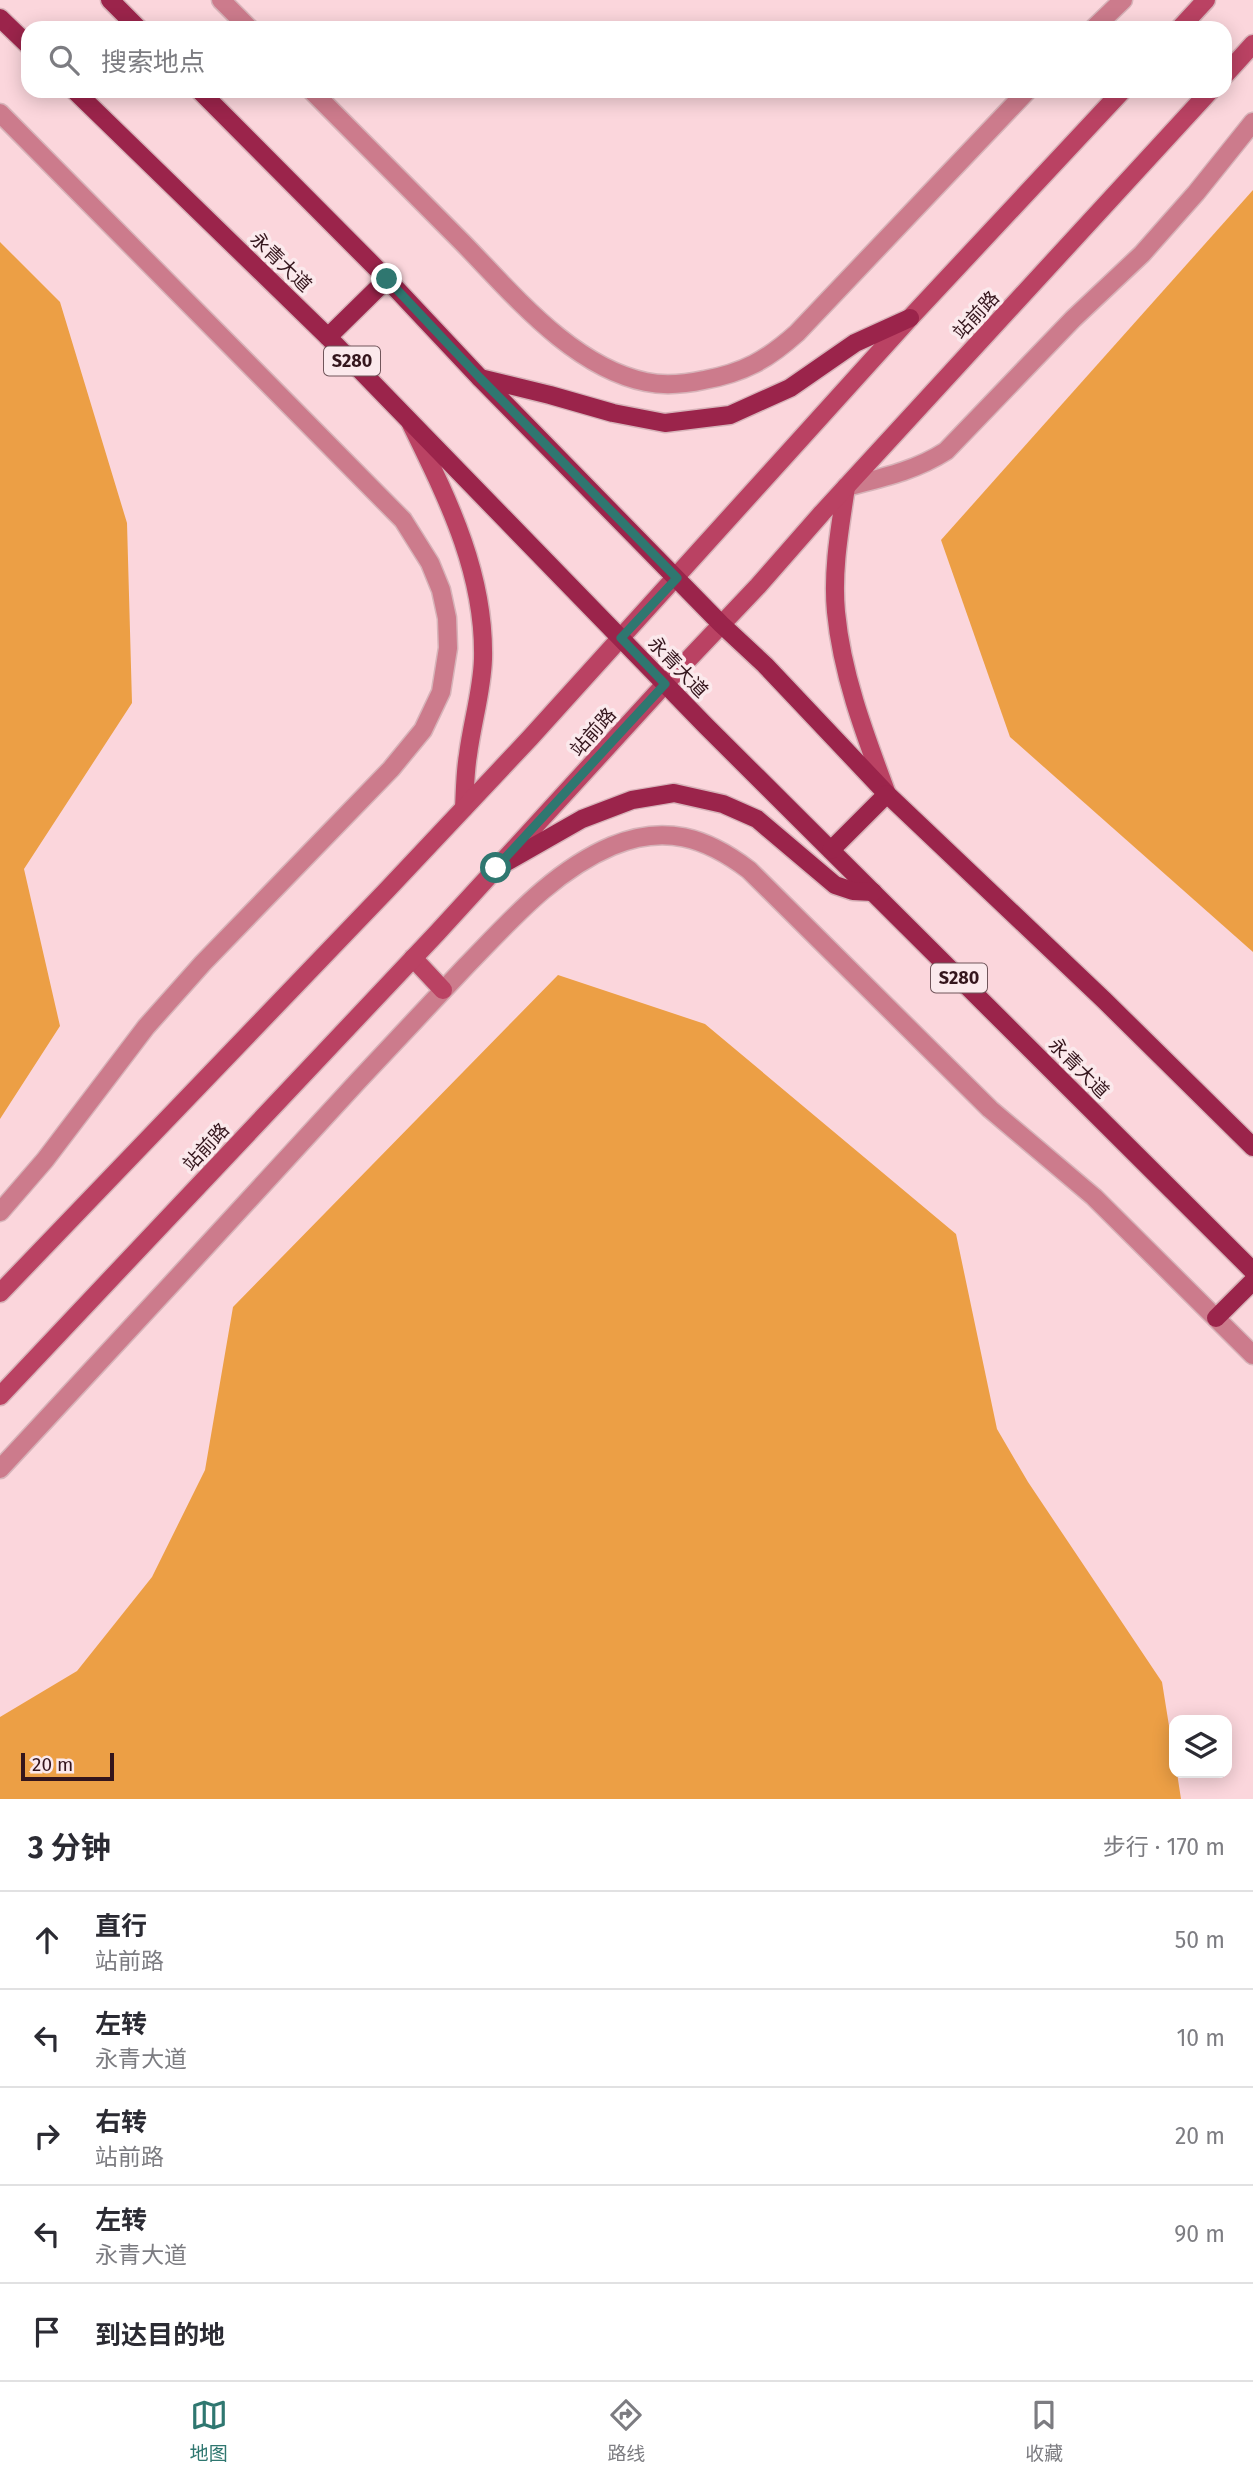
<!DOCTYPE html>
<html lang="zh">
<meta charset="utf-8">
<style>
body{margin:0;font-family:"Fira Sans","Noto Sans SC",sans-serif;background:#f7f7f7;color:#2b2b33}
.controls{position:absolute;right:21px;bottom:21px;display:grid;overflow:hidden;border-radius:14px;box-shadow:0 4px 18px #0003}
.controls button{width:63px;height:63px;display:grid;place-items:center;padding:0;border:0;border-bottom:2px solid #e1e1e2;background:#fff;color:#2b2b33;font:35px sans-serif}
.scale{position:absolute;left:21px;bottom:18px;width:93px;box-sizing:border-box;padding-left:7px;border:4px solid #34151c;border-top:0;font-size:19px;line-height:24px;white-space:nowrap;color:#34151c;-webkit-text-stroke:5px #fbe9ec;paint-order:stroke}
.stop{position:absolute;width:21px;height:21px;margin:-16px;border:5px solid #2f7770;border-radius:50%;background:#fff}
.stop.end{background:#2f7770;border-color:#fff;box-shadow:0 2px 7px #0008}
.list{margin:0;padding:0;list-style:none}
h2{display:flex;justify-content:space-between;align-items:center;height:91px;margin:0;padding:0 28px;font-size:30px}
h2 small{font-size:23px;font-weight:400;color:#7c7c81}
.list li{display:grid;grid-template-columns:46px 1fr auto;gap:21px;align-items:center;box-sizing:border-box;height:98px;padding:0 28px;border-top:2px solid #e1e1e2}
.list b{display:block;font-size:26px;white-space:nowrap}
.list p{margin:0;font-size:23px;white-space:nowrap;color:#7c7c81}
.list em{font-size:23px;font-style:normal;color:#7c7c81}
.icon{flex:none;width:38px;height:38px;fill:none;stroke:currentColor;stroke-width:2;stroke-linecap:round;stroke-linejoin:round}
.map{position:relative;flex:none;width:1253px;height:1799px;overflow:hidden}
.search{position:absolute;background:#fff;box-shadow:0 4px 18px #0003;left:21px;right:21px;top:21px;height:77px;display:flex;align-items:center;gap:18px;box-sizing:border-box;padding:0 24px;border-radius:21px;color:#7c7c81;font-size:26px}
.sheet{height:581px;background:#fff}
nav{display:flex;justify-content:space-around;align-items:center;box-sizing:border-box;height:98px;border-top:2px solid #e1e1e2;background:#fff;font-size:19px;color:#7c7c81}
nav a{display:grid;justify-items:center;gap:4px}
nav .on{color:#2f7770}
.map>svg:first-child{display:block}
.green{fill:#ec9f45}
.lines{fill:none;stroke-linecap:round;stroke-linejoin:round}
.street-casing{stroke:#d7b3b9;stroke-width:21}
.secondary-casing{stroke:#d7b3b9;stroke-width:21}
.primary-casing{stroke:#d7b3b9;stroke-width:21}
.street{stroke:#cc7b8c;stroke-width:18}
.secondary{stroke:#ba4263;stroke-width:18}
.primary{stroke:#9b244b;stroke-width:18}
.route{stroke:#2f7770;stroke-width:9}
.labels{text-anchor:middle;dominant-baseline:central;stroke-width:7;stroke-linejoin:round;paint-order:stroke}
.shield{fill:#fbe9ec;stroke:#70555a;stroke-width:2}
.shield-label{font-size:18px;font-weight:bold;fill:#34151c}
.street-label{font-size:19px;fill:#34151c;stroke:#fbe9ec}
</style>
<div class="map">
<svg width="1253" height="1799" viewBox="0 0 1253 1799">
<rect width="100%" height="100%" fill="#fbd6dc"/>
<!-- green -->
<g class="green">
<path d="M1253,190V952L1010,737L941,540Z"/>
<path d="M0,242L60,302L127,523L132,703L24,869L60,1026L0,1119Z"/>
<path d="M558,975L705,1024L956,1234L997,1429L1028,1482L1162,1682L1174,1757V1773H1177L1181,1799H0V1717L77,1671L152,1577L205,1470L233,1307Z"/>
</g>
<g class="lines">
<!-- street casing -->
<g class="street-casing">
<g id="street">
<path d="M221,0L249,28"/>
<path d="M1094,28L1123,0"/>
<path d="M312,91C362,141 412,192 462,242C512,293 572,367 646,382C665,386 685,384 704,380C743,373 767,360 797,333L1027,91"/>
<path d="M0,113L403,520L430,563L441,590L447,618L448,648L441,692L423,730L391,769L203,963L146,1027L45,1160L0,1212"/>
<path d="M846,487C881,478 915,471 946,451L1073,319L1142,254L1196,193L1253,122"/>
<path d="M0,1469C120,1340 239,1211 358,1081C394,1043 430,1004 466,966C510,921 553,871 612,846C664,824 706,837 749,870L990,1109L1094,1197L1253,1355"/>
</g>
</g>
<!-- secondary casing -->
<g class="secondary-casing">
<g id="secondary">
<path d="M1180,28L1206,0"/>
<path d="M1225,75L1253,44"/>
<path d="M411,424C448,500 485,573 483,659C482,691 472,723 468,755C465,772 465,791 464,808"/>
<path d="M846,487C840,528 832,570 836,612C842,675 865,735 887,794"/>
<path d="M413,958L443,990"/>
<path d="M0,1293L386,891L530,738L910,318L1122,91"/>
<path d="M0,1396L437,933L665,684L758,586L822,513L1210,91"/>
</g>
</g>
<!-- primary casing -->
<g class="primary-casing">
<g id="primary">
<path d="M110,0L138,28"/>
<path d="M0,18L28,45"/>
<path d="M75,91L328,337L706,726L1253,1271"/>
<path d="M200,91L387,279L480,378L721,624L765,665L887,794L1104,1000L1253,1147"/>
<path d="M328,337L387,279"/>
<path d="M480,378L550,395L613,413L665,423L730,415L790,388L855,343L910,318"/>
<path d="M831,850L887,794"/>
<path d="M496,868L582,819L632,800L674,793L723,804L757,819L835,885L853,891L873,892"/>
<path d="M1216,1318L1253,1281"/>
</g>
</g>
<!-- street -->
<use href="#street" class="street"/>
<!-- secondary -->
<use href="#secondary" class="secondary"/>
<!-- primary -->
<use href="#primary" class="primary"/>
</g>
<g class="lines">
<!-- route -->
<path class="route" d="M387,279L480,378L677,578L621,638L665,684L496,868"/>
</g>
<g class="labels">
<!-- shield labels -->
<g class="shield">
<rect x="324" y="346.5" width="56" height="29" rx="5"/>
<rect x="931" y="963.5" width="56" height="29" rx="5"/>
</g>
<g class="shield-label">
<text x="352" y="361">S280</text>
<text x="959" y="978">S280</text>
</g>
<!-- street labels -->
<g class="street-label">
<text transform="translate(281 262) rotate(44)">永青大道</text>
<text transform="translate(976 315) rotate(-47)">站前路</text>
<text transform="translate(678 667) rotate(46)">永青大道</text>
<text transform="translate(593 732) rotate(-48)">站前路</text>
<text transform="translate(1079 1068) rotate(45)">永青大道</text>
<text transform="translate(206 1147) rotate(-47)">站前路</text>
</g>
</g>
</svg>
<div class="controls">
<button><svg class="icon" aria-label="layers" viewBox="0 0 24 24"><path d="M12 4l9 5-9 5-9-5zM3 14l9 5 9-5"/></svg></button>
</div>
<div class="scale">20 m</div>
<div class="stop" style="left:496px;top:868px"></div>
<div class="stop end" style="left:387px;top:279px"></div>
<div class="search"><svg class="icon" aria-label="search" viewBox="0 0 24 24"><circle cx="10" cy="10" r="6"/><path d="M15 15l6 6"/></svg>搜索地点</div>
</div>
<section class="sheet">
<h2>3 分钟<small>步行 · 170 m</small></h2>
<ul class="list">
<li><svg class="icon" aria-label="ahead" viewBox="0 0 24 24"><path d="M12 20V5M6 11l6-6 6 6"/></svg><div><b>直行</b><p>站前路</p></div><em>50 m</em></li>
<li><svg class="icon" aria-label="left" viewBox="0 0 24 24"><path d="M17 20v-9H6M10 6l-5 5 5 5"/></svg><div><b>左转</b><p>永青大道</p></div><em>10 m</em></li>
<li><svg class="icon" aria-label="right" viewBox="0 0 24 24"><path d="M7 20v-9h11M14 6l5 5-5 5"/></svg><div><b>右转</b><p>站前路</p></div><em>20 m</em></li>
<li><svg class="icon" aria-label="left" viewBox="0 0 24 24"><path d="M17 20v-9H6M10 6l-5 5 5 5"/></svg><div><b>左转</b><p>永青大道</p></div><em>90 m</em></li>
<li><svg class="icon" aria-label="arrive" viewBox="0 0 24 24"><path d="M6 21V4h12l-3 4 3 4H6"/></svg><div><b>到达目的地</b></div></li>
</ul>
</section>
<nav>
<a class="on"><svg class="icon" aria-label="map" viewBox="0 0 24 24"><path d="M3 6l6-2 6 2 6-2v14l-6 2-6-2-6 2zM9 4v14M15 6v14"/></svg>地图</a>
<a><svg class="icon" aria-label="directions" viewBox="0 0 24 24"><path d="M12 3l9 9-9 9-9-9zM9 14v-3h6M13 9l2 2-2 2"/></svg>路线</a>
<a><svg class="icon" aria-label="saved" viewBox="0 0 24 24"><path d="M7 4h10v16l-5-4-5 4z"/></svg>收藏</a>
</nav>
